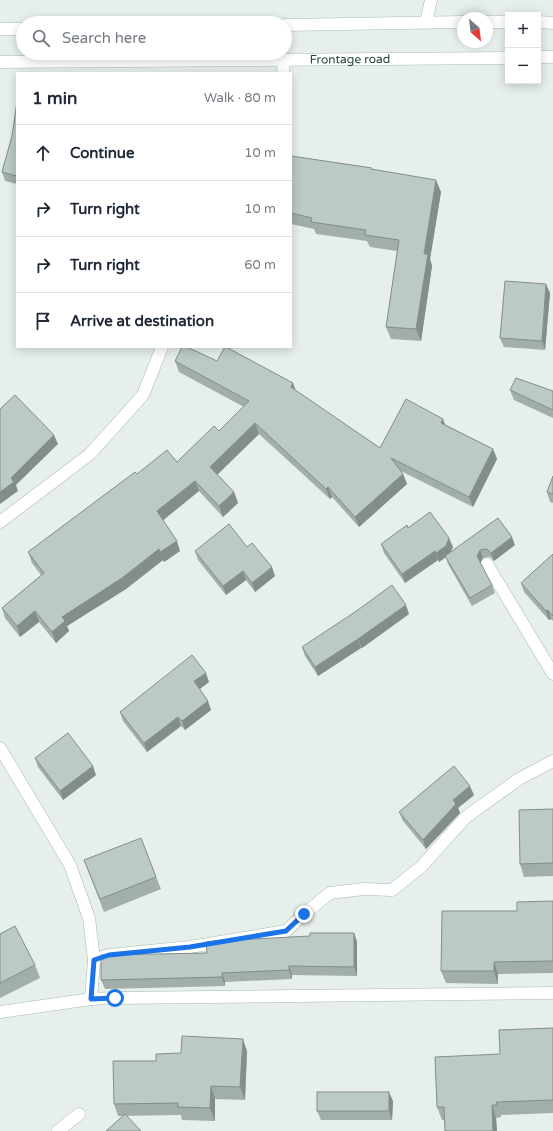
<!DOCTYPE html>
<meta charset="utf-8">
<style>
body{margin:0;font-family:"Varela Round",sans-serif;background:#f6f6f7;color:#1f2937}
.controls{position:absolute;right:12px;top:12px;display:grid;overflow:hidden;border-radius:0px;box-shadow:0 2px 10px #0003}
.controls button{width:36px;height:36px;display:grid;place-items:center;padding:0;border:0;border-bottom:1px solid #e0e1e3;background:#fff;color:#1f2937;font:20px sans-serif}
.compass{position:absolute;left:457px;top:12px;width:36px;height:36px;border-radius:50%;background:#fff;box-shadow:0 2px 10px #0003;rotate:152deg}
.stop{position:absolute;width:12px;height:12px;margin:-9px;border:3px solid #1a73e8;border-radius:50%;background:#fff}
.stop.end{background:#1a73e8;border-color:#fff;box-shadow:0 1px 4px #0008}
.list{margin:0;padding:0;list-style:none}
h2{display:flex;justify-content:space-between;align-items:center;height:52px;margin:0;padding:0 16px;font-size:17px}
h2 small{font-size:13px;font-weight:400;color:#747a83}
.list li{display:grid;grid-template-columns:26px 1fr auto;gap:12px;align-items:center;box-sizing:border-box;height:56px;padding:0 16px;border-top:1px solid #e0e1e3}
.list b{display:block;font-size:15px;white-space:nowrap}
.list em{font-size:13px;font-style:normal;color:#747a83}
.icon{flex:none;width:22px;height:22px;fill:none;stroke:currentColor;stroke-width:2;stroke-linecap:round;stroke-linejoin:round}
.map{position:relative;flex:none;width:553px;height:1131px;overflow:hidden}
.search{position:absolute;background:#fff;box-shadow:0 2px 10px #0003;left:16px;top:16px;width:276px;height:44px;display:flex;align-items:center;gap:10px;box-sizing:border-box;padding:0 14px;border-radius:22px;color:#747a83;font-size:15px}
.panel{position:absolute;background:#fff;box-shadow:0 2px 10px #0003;left:16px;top:72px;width:276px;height:276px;border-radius:0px}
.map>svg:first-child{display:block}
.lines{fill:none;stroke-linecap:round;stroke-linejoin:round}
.street-casing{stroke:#a8b8b2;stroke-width:13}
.secondary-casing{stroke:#a4bbb3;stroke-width:13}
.street{stroke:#fff;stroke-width:12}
.secondary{stroke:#fff;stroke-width:12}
.wall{fill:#a1aea9}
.shaded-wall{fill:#838d89}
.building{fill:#bbcac4;stroke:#838d89}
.route{stroke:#1a73e8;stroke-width:5}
.labels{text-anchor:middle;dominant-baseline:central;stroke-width:3;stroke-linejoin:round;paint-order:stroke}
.street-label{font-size:12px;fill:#24423a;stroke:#f7fbf9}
</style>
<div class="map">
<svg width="553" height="1131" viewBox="0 0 553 1131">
<rect width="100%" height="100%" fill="#e6efeb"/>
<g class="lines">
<!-- street casing -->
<g class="street-casing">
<g id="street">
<path d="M426,22L431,0"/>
<path d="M283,73L284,61"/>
<path d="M0,522L90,454L143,395L162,347"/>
<path d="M487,564L553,674"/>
<path d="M0,748L70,865L89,918L94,960L91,999"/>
<path d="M94,960L109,955L190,947L286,931L304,914L330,893L364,889L392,890L421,867L466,817L519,779L553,761"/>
<path d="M0,1012L91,999L115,998L553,993"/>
<path d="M58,1131L79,1114"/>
</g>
</g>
<!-- secondary casing -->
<g class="secondary-casing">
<g id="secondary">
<path d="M487,22H508"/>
<path d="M538,22L553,23"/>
<path d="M285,25L463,22"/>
<path d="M0,29H23"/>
<path d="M538,57H553"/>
<path id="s1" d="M0,62L508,58"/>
</g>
</g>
<!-- street -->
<use href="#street" class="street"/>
<!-- secondary -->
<use href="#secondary" class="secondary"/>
</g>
<!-- wall -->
<g class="wall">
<path d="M17,102V184L5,181L2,172L12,136Z"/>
<path d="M291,156L372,168V169L441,192L430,259L432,266L421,341L391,339L386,327L397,251L370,247L367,241L316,234L314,229L291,224Z"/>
<path d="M550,293L545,350L504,347L500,338Z"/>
<path d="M175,361H217L293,383L295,391L380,448L446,425L493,449L497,459L473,507L401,471L403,474L407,484L359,527L332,497L330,499L259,434L217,474L234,492L238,503L223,517L199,491L163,520L180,551L164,562L163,560L126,589L67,626L69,631L56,643L39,622L20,637L5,618L2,608L41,575L32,563L28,552L137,474L177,462L219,431L244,407L179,372Z"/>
<path d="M510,390L553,391V418L514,400Z"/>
<path d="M553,476V503L550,502L547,492Z"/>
<path d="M381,544L453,547L450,553L515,545L494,561L490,557L483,558L480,563L492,585L495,593L472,606L448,564L446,557L439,562L438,560L405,583L384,553Z"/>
<path d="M247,547L275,576L255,592L246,580L226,595L198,560L195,551Z"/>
<path d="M553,554V621L551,619L549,620L524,592L521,583Z"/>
<path d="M409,614L362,648H361L318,676L305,656L302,647Z"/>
<path d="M209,682L200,689L211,710L185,730L181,726L147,752L123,721L120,712Z"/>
<path d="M35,758L96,775L63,800L38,767Z"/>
<path d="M474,795L458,808L460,813L426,849L403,821L399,812Z"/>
<path d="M553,809V876L524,877L520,864Z"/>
<path d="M84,860L156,877L161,889L104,912Z"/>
<path d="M553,901V973L498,974V984L446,983L441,971L517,911Z"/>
<path d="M354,933L357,942V976L292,975V979L225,982V986L105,989L101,980L207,953Z"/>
<path d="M0,934L35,965L40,978L0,998Z"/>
<path d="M553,1028V1113L501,1115V1117L496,1118L497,1131H445V1120H442L437,1107L500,1054Z"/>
<path d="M247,1051L245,1100L215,1099V1121L182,1120L181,1115L118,1116L114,1104L156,1061Z"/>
<path d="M393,1101L392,1120H321L317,1111Z"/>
</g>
<!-- shaded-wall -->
<g class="shaded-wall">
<path d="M436,180L441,192L430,259L432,266L421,341L416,329L424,254Z"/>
<path d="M546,284L550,293L545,350L542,341Z"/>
<path d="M293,383L297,394L291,387Z"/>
<path d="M443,419L447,429L441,423Z"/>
<path d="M255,423L259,434L214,478L210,467Z"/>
<path d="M54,435L58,444L16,485L18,491L0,504V492L11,478Z"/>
<path d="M493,449L497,459L473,507L469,497Z"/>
<path d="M403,474L407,484L359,527L355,517Z"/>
<path d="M195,481L199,491L161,522L157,511Z"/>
<path d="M328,487L332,497L330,499L326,489Z"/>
<path d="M234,492L238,503L223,517L219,506Z"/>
<path d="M512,537L515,545L494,561L491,553Z"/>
<path d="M449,538L453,547L449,555L439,562L436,553Z"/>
<path d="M177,541L180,551L164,562L160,552Z"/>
<path d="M159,549L163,560L126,589L67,626L69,631L56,643L52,632L62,617Z"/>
<path d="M480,550L483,558L480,564L477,556Z"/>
<path d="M435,551L438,560L405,583L402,574Z"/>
<path d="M272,567L275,576L255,592L252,583Z"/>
<path d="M243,571L246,580L226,595L223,586Z"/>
<path d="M406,605L409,614L362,648L358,639Z"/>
<path d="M548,610L551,619L549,620L546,611Z"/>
<path d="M35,611L39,622L20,637L17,626Z"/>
<path d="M358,639L361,648L318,676L315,667Z"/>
<path d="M206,673L209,682L198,690L194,681Z"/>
<path d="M208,701L211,710L185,730L182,721Z"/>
<path d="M178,717L181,726L147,752L144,743Z"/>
<path d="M93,766L96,775L63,800L60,791Z"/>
<path d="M470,786L474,795L458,808L460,813L426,849L423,840L453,800Z"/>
<path d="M354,933L357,942V976L354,967Z"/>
<path d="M494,962L498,974V984L494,971Z"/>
<path d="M289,966L292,975V979L289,970Z"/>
<path d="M222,973L225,982V986L222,977Z"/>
<path d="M243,1039L247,1051L245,1100L240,1087Z"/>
<path d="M211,1086L215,1099V1121L210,1108Z"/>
<path d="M389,1092L393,1101L392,1120L389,1111Z"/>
<path d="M492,1105L496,1118L497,1131H493Z"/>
</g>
<!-- building -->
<g class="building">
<path d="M17,102V176L2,172L12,136Z"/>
<path d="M291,156L372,168L371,169L436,180L424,254H428L416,329L386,327L399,240L365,235L366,230L311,222L312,218L291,213Z"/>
<path d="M505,281L546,284L542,341L500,338Z"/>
<path d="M182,347H187L217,361L225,347H226L293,383L291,387L380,448L406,399L443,419L441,423L493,449L469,497L391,458L403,474L355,517L328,487L326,489L255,423L210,467L234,492L219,506L195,481L157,511L177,541L160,552L159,549L122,578L62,617L65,621L52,632L35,611L17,626L2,608L44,573L28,552L135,472L137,474L167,450L177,462L214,426L219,431L249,401L175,361Z"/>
<path d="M516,378L553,391V410L510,390Z"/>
<path d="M15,395L54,435L11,478L14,482L0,492V409Z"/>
<path d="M553,476V494L547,492Z"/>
<path d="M430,512L449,538L446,546L436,553L435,551L402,574L381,544L407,525L408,528Z"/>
<path d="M498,518L512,537L491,553L487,549L480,550L477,556L492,585L470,598L445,556Z"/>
<path d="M229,524L247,547L252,543L272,567L252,583L243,571L223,586L195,551Z"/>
<path d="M553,554V616L548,610L546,611L521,583Z"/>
<path d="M392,585L406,605L358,639L315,667L302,647L355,612Z"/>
<path d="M192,655L206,673L194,681L208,701L182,721L178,717L144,743L120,712Z"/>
<path d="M68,733L93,766L60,791L35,758Z"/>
<path d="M454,766L470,786L453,800L456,804L423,840L399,812Z"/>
<path d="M553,809V863L520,864L519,810Z"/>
<path d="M141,838L156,877L100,899L84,860Z"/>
<path d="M553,901V961L494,962V971H441L442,911H517V902Z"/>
<path d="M15,926L35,965L0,983V934Z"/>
<path d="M310,933H354V967L289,966V970L222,973V977L101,980V955H103L207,953L206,942L215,941L310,936Z"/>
<path d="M553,1028V1100L496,1102L497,1105H492L493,1131H445L444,1107H437L435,1057L500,1054L499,1030Z"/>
<path d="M182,1036L243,1039L240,1087L211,1086L210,1108L178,1107V1103L114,1104L113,1061H156V1054L181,1053Z"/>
<rect x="317" y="1092" width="72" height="19"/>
<path d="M125,1114L141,1131H106Z"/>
</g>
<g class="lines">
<!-- route -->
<path class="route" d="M115,998L91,999L94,960L109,955L190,947L286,931L304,914"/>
</g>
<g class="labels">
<!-- street labels -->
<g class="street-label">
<text stroke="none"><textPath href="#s1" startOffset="350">Frontage road</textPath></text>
</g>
</g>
</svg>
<div class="controls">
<button>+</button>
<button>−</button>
</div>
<svg class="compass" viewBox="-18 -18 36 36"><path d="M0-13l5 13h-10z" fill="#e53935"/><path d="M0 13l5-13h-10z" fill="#747a83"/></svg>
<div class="stop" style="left:115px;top:998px"></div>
<div class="stop end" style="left:304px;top:914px"></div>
<div class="search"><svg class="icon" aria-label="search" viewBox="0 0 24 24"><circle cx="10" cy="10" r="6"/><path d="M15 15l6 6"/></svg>Search here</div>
<section class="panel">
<h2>1 min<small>Walk · 80 m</small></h2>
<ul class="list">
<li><svg class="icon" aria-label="ahead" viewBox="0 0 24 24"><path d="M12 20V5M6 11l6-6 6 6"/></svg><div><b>Continue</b></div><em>10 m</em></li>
<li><svg class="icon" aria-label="right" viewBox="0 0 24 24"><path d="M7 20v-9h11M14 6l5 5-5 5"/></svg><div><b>Turn right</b></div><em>10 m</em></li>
<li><svg class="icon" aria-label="right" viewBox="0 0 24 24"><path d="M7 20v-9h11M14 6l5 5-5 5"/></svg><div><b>Turn right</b></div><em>60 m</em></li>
<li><svg class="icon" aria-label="arrive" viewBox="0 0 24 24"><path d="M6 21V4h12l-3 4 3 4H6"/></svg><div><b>Arrive at destination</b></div></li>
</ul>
</section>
</div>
